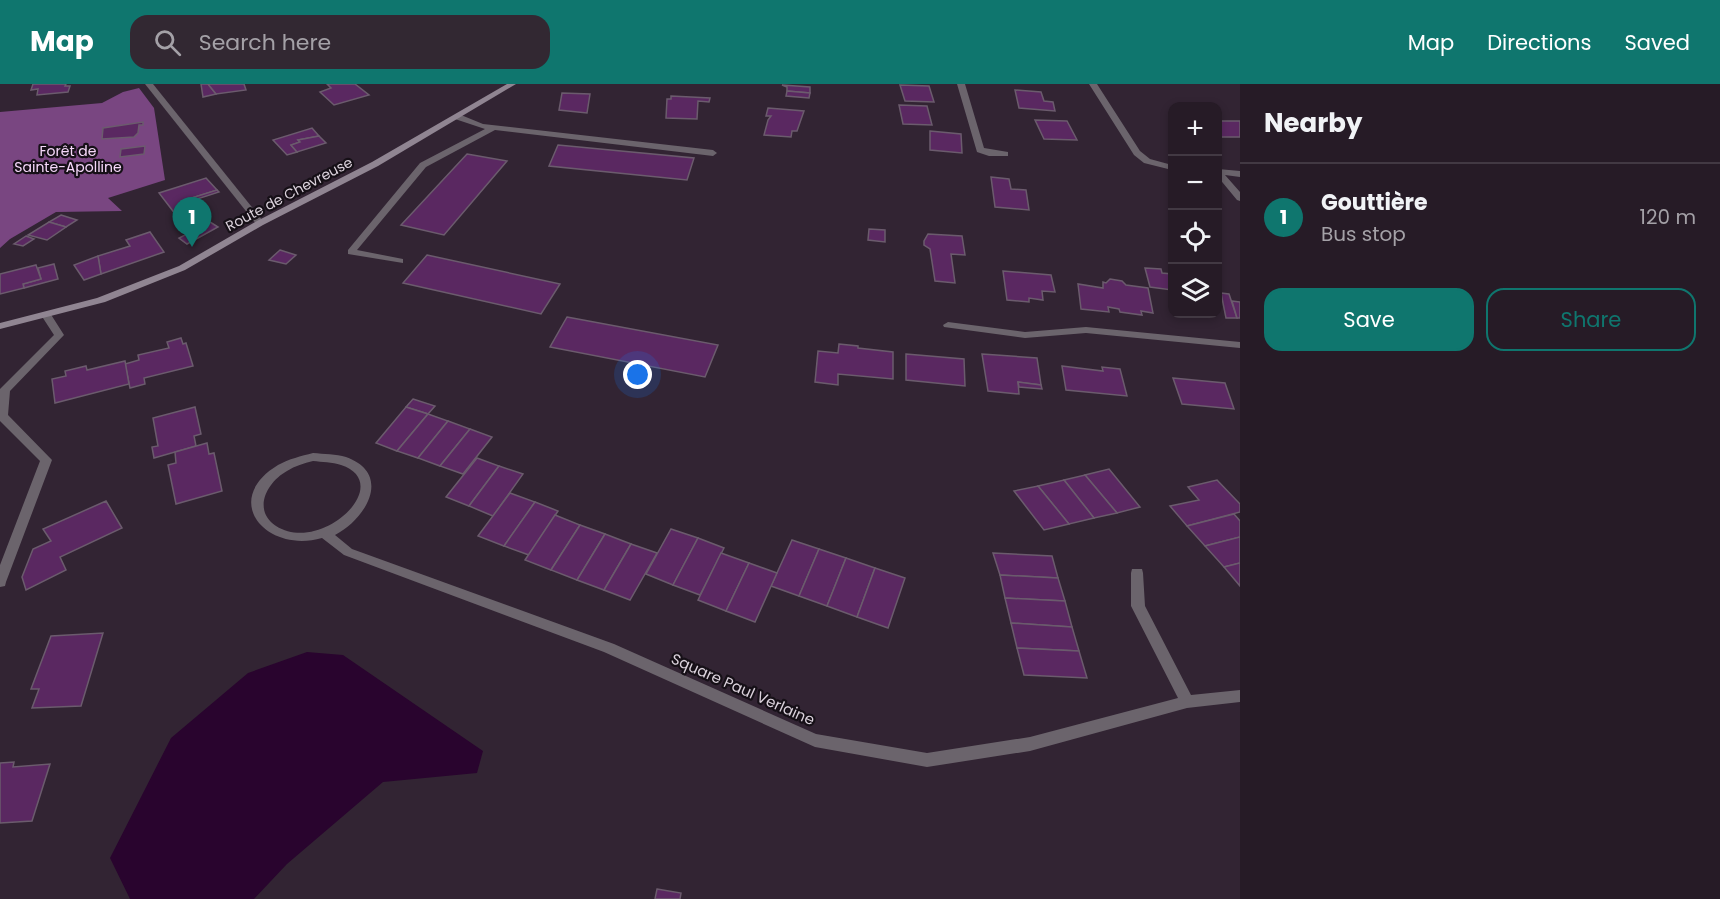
<!DOCTYPE html>
<meta charset="utf-8">
<style>
body{margin:0;font-family:Poppins,sans-serif;background:#322832;color:#f1f3f6}
.controls{position:absolute;right:18px;top:18px;display:grid;overflow:hidden;border-radius:12px;box-shadow:0 3px 9px #0003}
.controls button{width:54px;height:54px;display:grid;place-items:center;padding:0;border:0;border-bottom:2px solid #423943;background:#261b26;color:#f1f3f6;font:30px sans-serif}
.you{position:absolute;left:638px;top:291px;width:21px;height:21px;margin:-15px;border:4px solid #fff;border-radius:50%;background:#1a73e8;box-shadow:0 0 0 9px #1a73e833}
.badge{display:grid;place-items:center;width:39px;height:39px;border-radius:50%;background:#0f766e;color:#fff;font-size:20px;font-weight:700}
.pin{position:absolute;translate:-50% -50px;filter:drop-shadow(0 2px 3px #0008)}
.pin::after{content:'';position:absolute;top:32px;width:21px;height:18px;background:inherit;clip-path:polygon(0 0,100% 0,50% 100%)}
.list{margin:0;padding:0;list-style:none}
h2{display:flex;justify-content:space-between;align-items:center;height:78px;margin:0;padding:0 24px;font-size:26px}
h2 small{font-size:20px;font-weight:400;color:#a4a1a7}
.list li{display:grid;grid-template-columns:39px 1fr auto;gap:18px;align-items:center;box-sizing:border-box;height:108px;padding:0 24px;border-top:2px solid #423943}
.list b{display:block;font-size:22px;white-space:nowrap}
.list p{margin:0;font-size:20px;white-space:nowrap;color:#a4a1a7}
.list em{font-size:20px;font-style:normal;color:#a4a1a7}
.actions{display:flex;gap:12px;padding:18px 24px}
.actions a{flex:1;padding:14px 0;border:2px solid #0f766e;border-radius:18px;text-align:center;font-size:21px;color:#0f766e}
.actions .main{background:#0f766e;color:#fff}
.icon{flex:none;width:33px;height:33px;fill:none;stroke:currentColor;stroke-width:2;stroke-linecap:round;stroke-linejoin:round}
.map{position:relative;flex:none;width:1240px;height:815px;overflow:hidden}
header{display:flex;align-items:center;gap:36px;box-sizing:border-box;height:84px;padding:0 30px;background:#0f766e;color:#fff}
header strong{font-size:28px}
nav{display:flex;gap:33px;margin-inline-start:auto;font-size:21px}
.search{width:420px;height:54px;background:#322832;display:flex;align-items:center;gap:15px;box-sizing:border-box;padding:0 21px;border-radius:18px;color:#a4a1a7;font-size:22px}
main{display:flex}
aside{flex:1;background:#261b26}
.map>svg:first-child{display:block}
.forest{fill:#794681}
.water{fill:#29042e}
.building{fill:#5a2861;stroke:#6b5b6d;stroke-width:1.5}
.lines{fill:none;stroke-linecap:round;stroke-linejoin:round}
.lane{fill:#6b646c;fill-rule:evenodd}
.street{fill:#6b646c;fill-rule:evenodd}
.secondary{fill:#908592;fill-rule:evenodd}
.labels{text-anchor:middle;dominant-baseline:central;stroke-width:4.5;stroke-linejoin:round;paint-order:stroke}
.far-park-label{font-size:14px;fill:#f6d8fa;stroke:#161017}
.far-street-label{font-size:14px;fill:#dbd2dc;stroke:#161017}
.street-label{font-size:15px;fill:#dbd2dc;stroke:#161017}
</style>
<header>
<strong>Map</strong>
<div class="search"><svg class="icon" aria-label="search" viewBox="0 0 24 24"><circle cx="10" cy="10" r="6"/><path d="M15 15l6 6"/></svg>Search here</div>
<nav><a>Map</a><a>Directions</a><a>Saved</a></nav>
</header>
<main>
<div class="map">
<svg width="1240" height="815" viewBox="0 0 1240 815">
<rect width="100%" height="100%" fill="#322433"/>
<!-- forest -->
<path class="forest" d="M139,4L154,24L165,96L108,114L122,127L56,128L10,155L0,164V28L102,19L123,8Z"/>
<!-- water -->
<path class="water" d="M307,568L343,571L483,667L477,689L383,698L287,780L254,815H130L110,774L171,654L248,589Z"/>
<!-- building -->
<g class="building">
<path d="M33,0H66L65,2H70L68,8L37,11L38,5L31,6Z"/>
<path d="M201,0H208L216,10L203,13Z"/>
<path d="M208,0H244L246,6L216,10Z"/>
<path d="M327,0H355L369,11L334,21L320,8L331,4Z"/>
<path d="M782,1L810,3V9L787,7V3Z"/>
<path d="M900,1L929,2L934,18L905,17Z"/>
<path d="M1015,6L1041,8L1044,17L1053,18L1055,27L1019,24Z"/>
<path d="M787,7L810,9L809,14L786,12Z"/>
<path d="M562,9L590,10L587,29L559,26Z"/>
<path d="M671,12L710,14L709,18L698,17L697,35L666,34L667,15H671Z"/>
<path d="M899,21L927,22L932,41L903,40Z"/>
<path d="M768,24L804,27L797,47H792L791,53L764,51L768,36L771,32H766Z"/>
<path d="M1035,36L1067,37L1077,56L1044,55Z"/>
<rect x="1218" y="37" width="22" height="16"/>
<path d="M143,38V41H139L138,49L134,53L102,55L103,44Z"/>
<path d="M312,44L319,52L298,56L300,58L291,61L297,68L287,71L273,56Z"/>
<path d="M930,47L961,50L962,69L930,66Z"/>
<path d="M319,52L326,59L297,68L291,61L300,58L298,56Z"/>
<path d="M558,61L694,74L687,96L549,82Z"/>
<path d="M145,62L144,70L120,73L121,65Z"/>
<path d="M467,70L507,77L444,151L401,141Z"/>
<path d="M991,93L1009,95L1011,105L1026,106L1029,126L995,123Z"/>
<path d="M206,94L217,106L182,117L191,126L176,131L159,109Z"/>
<path d="M217,106L219,108L185,119L182,117Z"/>
<path d="M61,131L77,136L66,143L49,138Z"/>
<path d="M49,138L66,143L47,156L28,151Z"/>
<path d="M210,138L218,143L187,160L179,154Z"/>
<path d="M869,145L885,146V158L868,156Z"/>
<path d="M150,148L164,168L101,190L98,172L130,162L126,156Z"/>
<path d="M928,150L962,152L965,171L951,170L955,199L935,197L930,165L924,161V157Z"/>
<path d="M26,152L34,155L23,162L14,160Z"/>
<path d="M280,166L296,171L286,180L269,176Z"/>
<path d="M427,171L560,200L541,230L403,199Z"/>
<path d="M98,172L101,190L84,196L74,181Z"/>
<path d="M54,180L58,195L24,204L23,200L41,195L38,184Z"/>
<path d="M36,181L41,195L23,200L24,204L0,210V190Z"/>
<path d="M1145,184L1161,185L1162,189L1172,190V206L1150,203Z"/>
<path d="M1003,187L1051,191L1055,208L1042,207L1043,216L1029,214V218L1007,216Z"/>
<path d="M1110,195L1122,197L1126,201L1148,204L1153,229L1141,227L1142,231L1120,228L1119,225L1108,223L1109,228L1081,225L1078,200L1103,204V198L1106,199Z"/>
<path d="M1221,209L1229,210L1237,234H1226Z"/>
<path d="M1232,217L1240,218V234H1237Z"/>
<path d="M567,233L718,261L705,293L550,263Z"/>
<path d="M181,254L183,260L186,259L193,282L144,294L145,300L130,304L125,280L139,276L138,271L169,264L167,258Z"/>
<path d="M839,260L858,262V264L893,268V295L838,290V301L815,298L818,267L838,269Z"/>
<path d="M906,270L964,275L965,302L906,296Z"/>
<path d="M982,270L1037,274L1041,301L1018,298L1019,310L988,307Z"/>
<path d="M125,277L129,300L55,319L52,295L66,292L65,287L86,282L87,286Z"/>
<path d="M1062,282L1103,287L1102,283L1120,285L1127,312L1066,306Z"/>
<path d="M1173,294L1225,299L1234,325L1182,320Z"/>
<path d="M1018,298L1041,301L1042,305L1019,303Z"/>
<path d="M413,315L435,322L428,330L406,323Z"/>
<path d="M195,323L201,350L194,352L196,362L154,374L152,363L158,362L153,334Z"/>
<path d="M406,323L428,330L397,367L376,359Z"/>
<path d="M428,330L448,337L418,374L397,367Z"/>
<path d="M448,337L470,345L440,382L418,374Z"/>
<path d="M470,345L492,353L463,390L440,382Z"/>
<path d="M207,359L209,370L214,369L222,407L176,420L168,381L176,379L175,368Z"/>
<path d="M477,374L499,382L469,422L446,413Z"/>
<path d="M499,382L523,390L493,432L469,422Z"/>
<path d="M1109,385L1140,423L1117,429L1085,391Z"/>
<path d="M1085,391L1117,429L1094,434L1064,396Z"/>
<path d="M1064,396L1094,434L1069,440L1038,402Z"/>
<path d="M1217,396L1240,420V428L1187,442L1170,422L1199,416L1188,403Z"/>
<path d="M1038,402L1069,440L1044,446L1014,407Z"/>
<path d="M510,409L535,418L504,462L478,452Z"/>
<path d="M106,417L122,444L60,473L66,486L26,506L22,493L33,465L51,457L43,445Z"/>
<path d="M535,418L558,427L529,471L504,462Z"/>
<path d="M1234,430L1240,437V453L1205,462L1187,442Z"/>
<path d="M555,431L580,441L551,486L525,476Z"/>
<path d="M580,441L605,450L577,496L551,486Z"/>
<path d="M671,445L698,454L673,501L646,490Z"/>
<path d="M605,450L631,460L604,506L577,496Z"/>
<path d="M1240,453V479L1224,483L1205,462Z"/>
<path d="M698,454L724,464L700,511L673,501Z"/>
<path d="M792,456L819,465L799,512L771,502Z"/>
<path d="M631,460L657,469L630,516L604,506Z"/>
<path d="M819,465L846,474L827,522L799,512Z"/>
<path d="M721,469L749,479L726,527L698,516Z"/>
<path d="M993,469L1052,472L1058,494L1000,491Z"/>
<path d="M846,474L875,484L857,533L827,522Z"/>
<path d="M749,479L777,489L755,538L726,527Z"/>
<path d="M1240,479V502L1224,483Z"/>
<path d="M875,484L905,494L888,544L857,533Z"/>
<path d="M1000,491L1058,494L1065,517L1005,514Z"/>
<path d="M1005,514L1065,517L1072,543L1011,539Z"/>
<path d="M1011,539L1072,543L1079,567L1017,564Z"/>
<path d="M103,549L81,622L32,624L39,605H31L51,552Z"/>
<path d="M1017,564L1079,567L1087,594L1024,591Z"/>
<path d="M14,678L13,683L50,680L32,737L0,739V679Z"/>
<path d="M657,805L681,809L680,815H655Z"/>
</g>
<g class="lines">
<!-- lane -->
<path class="lane" d="M455,31H461L483,40L713,66L717,69L713,72L495,46L426,83L357,166L403,175V179L348,170V166L420,79L485,45L455,35Z"/>
<!-- street -->
<g class="street">
<path d="M145,0H153L263,137V141H257Z"/>
<path d="M957,0H965L984,64L1008,68V72H989L977,68Z"/>
<path d="M1089,0H1097L1140,67L1150,75L1172,81V86L1144,79L1134,71Z"/>
<path d="M1218,85L1240,87V93L1225,91L1240,108V117L1237,116L1218,93Z"/>
<path d="M46,228L50,229L64,251L10,307L8,331L52,376L6,498L5,502L0,503V481L40,377L0,337V305L54,251L41,231Z"/>
<path d="M948,238L1025,248L1086,243L1240,258V264L1086,249L1025,254L944,243L943,241Z"/>
<path d="M313,369C324,370 336,370 346,373C393,390 366,435 335,451L352,465L614,560L816,650L927,669L1030,653L1178,614L1131,522V489L1132,485H1142L1143,489L1145,522L1191,611L1240,606V618L1187,624L1030,667L927,683L815,663L604,568L344,471L322,454C266,470 220,416 278,381C289,375 301,372 313,369ZM313,377C322,378 332,378 341,381C396,399 322,471 276,442C252,426 267,398 287,387C295,382 304,379 313,377Z"/>
</g>
<!-- secondary -->
<path class="secondary" d="M507,0H516L378,82L263,141L185,186L105,218L0,245V239L97,214L179,182L257,137L372,78Z"/>
</g>
<g class="labels">
<!-- far-park labels -->
<g class="far-park-label">
<text x="68" y="67">Forêt de<tspan x="68" dy="16">Sainte-Apolline</tspan></text>
</g>
<!-- far-street labels -->
<g class="far-street-label">
<text transform="translate(289 110) rotate(-28)">Route de Chevreuse</text>
</g>
<!-- street labels -->
<g class="street-label">
<text transform="translate(743 605) rotate(24)">Square Paul Verlaine</text>
</g>
</g>
</svg>
<div class="controls">
<button>+</button>
<button>−</button>
<button><svg class="icon" aria-label="locate" viewBox="0 0 24 24"><circle cx="12" cy="12" r="6"/><path d="M12 2v4M12 18v4M2 12h4M18 12h4"/></svg></button>
<button><svg class="icon" aria-label="layers" viewBox="0 0 24 24"><path d="M12 4l9 5-9 5-9-5zM3 14l9 5 9-5"/></svg></button>
</div>
<div class="you"></div>
<div class="pin badge" style="left:192px;top:163px">1</div>
</div>
<aside>
<h2>Nearby<small></small></h2>
<ul class="list">
<li><span class="badge">1</span><div><b>Gouttière</b><p>Bus stop</p></div><em>120 m</em></li>
</ul>
<div class="actions"><a class="main">Save</a><a>Share</a></div>
</aside>
</main>
